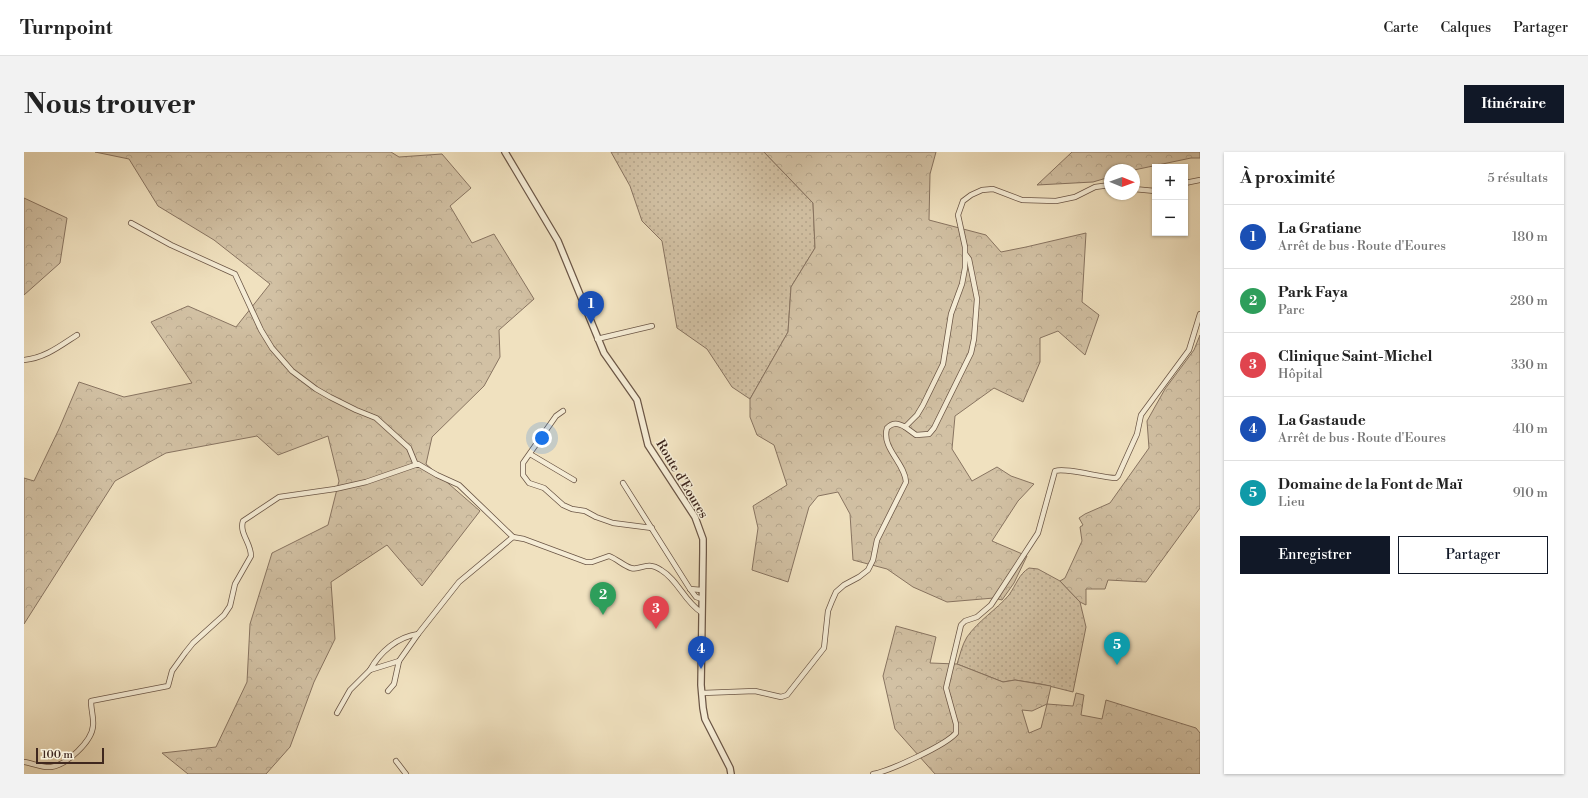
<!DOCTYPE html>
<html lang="fr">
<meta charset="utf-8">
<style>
body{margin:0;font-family:"Libre Bodoni",serif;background:#f2f2f2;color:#222}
.controls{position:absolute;right:12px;top:12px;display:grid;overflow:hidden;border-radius:0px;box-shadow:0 1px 3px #0004}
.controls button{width:36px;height:36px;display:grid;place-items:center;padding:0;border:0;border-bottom:1px solid #e0e0e0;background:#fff;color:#222;font:20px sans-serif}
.compass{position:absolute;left:1080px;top:12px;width:36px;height:36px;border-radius:50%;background:#fff;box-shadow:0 1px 3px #0004;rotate:91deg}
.scale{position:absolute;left:12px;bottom:10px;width:68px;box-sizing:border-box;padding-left:4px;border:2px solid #3f271e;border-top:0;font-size:11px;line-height:14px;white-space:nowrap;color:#3f271e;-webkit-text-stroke:3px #f5ecd5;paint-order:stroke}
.you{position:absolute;left:518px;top:286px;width:14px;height:14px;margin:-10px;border:3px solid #fff;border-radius:50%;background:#1a73e8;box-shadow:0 0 0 6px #1a73e833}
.badge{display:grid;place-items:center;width:26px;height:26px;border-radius:50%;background:#111827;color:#fff;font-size:13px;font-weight:700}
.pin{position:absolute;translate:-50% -33px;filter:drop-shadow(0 1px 2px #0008)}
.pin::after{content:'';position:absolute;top:21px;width:14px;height:12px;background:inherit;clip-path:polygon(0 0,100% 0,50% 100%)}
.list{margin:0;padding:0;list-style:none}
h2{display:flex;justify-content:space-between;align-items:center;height:52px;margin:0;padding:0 16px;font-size:17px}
h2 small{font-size:13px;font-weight:400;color:#767676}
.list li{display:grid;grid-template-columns:26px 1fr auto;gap:12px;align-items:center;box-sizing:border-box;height:64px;padding:0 16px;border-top:1px solid #e0e0e0}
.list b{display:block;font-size:15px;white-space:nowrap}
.list p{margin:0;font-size:13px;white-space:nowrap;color:#767676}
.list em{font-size:13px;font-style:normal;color:#767676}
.actions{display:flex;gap:8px;padding:12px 16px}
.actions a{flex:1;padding:9px 0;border:1px solid #111827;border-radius:0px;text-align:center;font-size:14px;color:#111827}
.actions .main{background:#111827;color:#fff}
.map{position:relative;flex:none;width:1176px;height:622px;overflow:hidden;border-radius:0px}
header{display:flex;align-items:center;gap:24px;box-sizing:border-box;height:56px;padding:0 20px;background:#fff;border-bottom:1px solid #e0e0e0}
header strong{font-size:19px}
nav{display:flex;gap:22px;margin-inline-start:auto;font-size:14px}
.intro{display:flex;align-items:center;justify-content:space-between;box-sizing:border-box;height:96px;padding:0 24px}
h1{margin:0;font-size:28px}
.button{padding:10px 18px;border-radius:0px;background:#111827;color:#fff;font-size:14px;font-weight:700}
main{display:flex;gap:24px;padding:0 24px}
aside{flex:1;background:#fff;border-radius:0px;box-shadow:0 1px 3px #0004}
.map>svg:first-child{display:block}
.grass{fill:url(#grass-dots);stroke:#887461}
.forest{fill:url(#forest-crowns);stroke:#887461;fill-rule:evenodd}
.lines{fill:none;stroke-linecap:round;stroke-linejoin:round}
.minor-casing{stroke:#6b5646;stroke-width:6}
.tertiary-casing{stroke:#6b5646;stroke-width:8}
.minor{stroke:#f5ecd5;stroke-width:4.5}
.tertiary{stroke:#f5ecd5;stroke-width:5.5}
.labels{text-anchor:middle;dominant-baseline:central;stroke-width:3;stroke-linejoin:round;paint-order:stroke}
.street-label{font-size:13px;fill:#3f271e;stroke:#f5ecd5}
</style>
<header>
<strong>Turnpoint</strong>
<nav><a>Carte</a><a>Calques</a><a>Partager</a></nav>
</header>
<div class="intro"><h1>Nous trouver</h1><a class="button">Itinéraire</a></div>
<main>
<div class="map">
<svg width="1176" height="622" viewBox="0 0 1176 622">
<defs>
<pattern id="grass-dots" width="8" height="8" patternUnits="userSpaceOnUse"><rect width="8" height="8" fill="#d2c1a4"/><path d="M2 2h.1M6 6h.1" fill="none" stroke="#b5a68d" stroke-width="1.8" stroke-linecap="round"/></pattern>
<pattern id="forest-crowns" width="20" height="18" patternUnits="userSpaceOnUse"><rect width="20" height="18" fill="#d2c1a4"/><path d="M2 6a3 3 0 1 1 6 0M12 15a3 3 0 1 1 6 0" fill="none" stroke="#b5a68d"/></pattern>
</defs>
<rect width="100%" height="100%" fill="#f0e1bf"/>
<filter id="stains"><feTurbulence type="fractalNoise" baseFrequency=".005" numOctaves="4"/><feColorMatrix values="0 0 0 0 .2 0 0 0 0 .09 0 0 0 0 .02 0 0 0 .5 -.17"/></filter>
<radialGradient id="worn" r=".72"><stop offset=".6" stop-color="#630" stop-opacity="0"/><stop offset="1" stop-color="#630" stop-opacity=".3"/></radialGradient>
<!-- grass -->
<g class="grass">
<path d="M587,0H740L789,51L791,96L767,135L764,180L726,247L708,235L683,197L653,176L638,89L618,69L606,34Z"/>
<path d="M1005,416L1014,417L1036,429L1056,450L1062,475L1049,540L1017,532L991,528L979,530L933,512C936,503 938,493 943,485C954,469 972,458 985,443C992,433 995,422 1005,416Z"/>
</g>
<!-- forest -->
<g class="forest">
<path d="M71,0H367L375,5L418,2L447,36L426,54L448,91L470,82L510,147L475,178L476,205L460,234L408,285L402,312L456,359L398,434L363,393L307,430L311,487L290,530L266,595L242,622H164L138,601L192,595L223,530L226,472L248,401L304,373L315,329L304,284L254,303L233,284L142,301L91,329L0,472V326L10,329L35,277L55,230L100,245L168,231L127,170L164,154L212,175L246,132L190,88L134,54L105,7Z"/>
<path d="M740,0H912L906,22L905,68L962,83L977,100L1002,95L1062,81L1058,150L1075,163L1061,203L1034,179L1016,186V210L999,250L970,236L931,264L928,297L948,329L973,315L987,324L1010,332L994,349L968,389L1003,404L990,431L978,448L970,446L923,450L889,435L863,417L829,408L826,362L814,340L794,344L785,355L764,430L728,418L734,376L729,354L763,333L750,293L733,283L726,265V247L764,180L767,135L791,96L789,51Z"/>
<path d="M1048,0H1176V6H1167L1110,18H1086V25L1069,30L1013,33Z"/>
<path d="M0,46L43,66L36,111L0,143Z"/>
<path d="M1176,183V356L1122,430L1084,428L1081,437H1062V453L1056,450L1036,429L1041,426L1058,389L1056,375L1059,373L1055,366L1061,362L1086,351L1125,296L1123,269L1141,237L1170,198Z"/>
<path d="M872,474L912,485L906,511L933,512L979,530L991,528L1027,534L1023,552L1049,554L1052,541L1060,543L1057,563L1078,567L1082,548L1172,576L1176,581V622H911L871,577L859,524ZM1023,552L1017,576L1005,581L998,558L1008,559Z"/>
</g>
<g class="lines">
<!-- minor casing -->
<g class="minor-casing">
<g id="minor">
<path d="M1161,31L1176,28"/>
<path d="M1110,37L1131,39"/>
<path d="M107,71L147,93L211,122L237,178L248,196L268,219L292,237L306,245L332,258L352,266L385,296L392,313"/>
<path d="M573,187L628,174"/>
<path d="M0,208C21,206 36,194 53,183"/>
<path d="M539,259L532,264L499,311V323L505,331L520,336L539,353L548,357L561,359L572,365L589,371L628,376"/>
<path d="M881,275L892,283L905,282L910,276L947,201L950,187L953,147L945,107L942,103"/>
<path d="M506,302L550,328"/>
<path d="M599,331L666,437L672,445L678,447"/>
<path d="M666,437L678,438"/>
<path d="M375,509L346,518C356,500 373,485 394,482L435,430L489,385L500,387L562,410H568L585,404C593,407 600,414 607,416C617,419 622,408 637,418C654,428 660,449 677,460"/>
<path d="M364,539L370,532L375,509L394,482"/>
<path d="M678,541L731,539L757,545L763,543L800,496L804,459L808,449L812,440L820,433L835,425L844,418L849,408L853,388L882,330C881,311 857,296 863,276C869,270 874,271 881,275L893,263L899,253L919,212L927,162L938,132L941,116V95L934,63L939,49L947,43L958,38L969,37L998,48L1032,49L1051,45L1071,35L1086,33"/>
<path d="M313,561L326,538L346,518"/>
<path d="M372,609L382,622"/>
<path d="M0,610C8,611 19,616 27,615C43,613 68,589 69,574C70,566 67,558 67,549L144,534L148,519L161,501L169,491L200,463L206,454L211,432L227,404C227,391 215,381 219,369L255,345L311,337L342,330L394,312L413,323L435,333L489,385"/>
<path d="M849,622C866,619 922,593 932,581V572L922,536L937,473L941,469L953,465L967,453L1014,381L1031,319C1041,315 1078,326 1092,326L1094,324L1113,282L1117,263L1165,198L1176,162"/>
</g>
</g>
<!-- tertiary casing -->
<g class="tertiary-casing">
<path id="tertiary" d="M481,0L534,89L580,201L613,248L624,293L671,365L679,387V400L677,533L679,556L681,567L706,616L707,622"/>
</g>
<!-- minor -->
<use href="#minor" class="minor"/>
<!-- tertiary -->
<use href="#tertiary" class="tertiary"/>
</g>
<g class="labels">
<!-- street labels -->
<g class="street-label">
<text transform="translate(658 327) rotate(59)">Route d'Eoures</text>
</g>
</g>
<rect width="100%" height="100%" filter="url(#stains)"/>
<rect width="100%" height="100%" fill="url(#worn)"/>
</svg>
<div class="controls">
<button>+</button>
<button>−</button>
</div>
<svg class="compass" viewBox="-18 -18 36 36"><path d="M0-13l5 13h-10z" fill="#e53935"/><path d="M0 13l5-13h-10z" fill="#767676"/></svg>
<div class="scale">100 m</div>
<div class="you"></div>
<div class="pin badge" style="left:567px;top:172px;background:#1a4fb4">1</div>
<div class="pin badge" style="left:579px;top:463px;background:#2e9e5b">2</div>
<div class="pin badge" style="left:632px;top:477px;background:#e0444e">3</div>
<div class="pin badge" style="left:677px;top:517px;background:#1a4fb4">4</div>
<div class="pin badge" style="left:1093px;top:513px;background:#0f9aa8">5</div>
</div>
<aside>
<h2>À proximité<small>5 résultats</small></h2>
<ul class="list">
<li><span class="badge" style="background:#1a4fb4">1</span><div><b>La Gratiane</b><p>Arrêt de bus · Route d'Eoures</p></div><em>180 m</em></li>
<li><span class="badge" style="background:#2e9e5b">2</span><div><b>Park Faya</b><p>Parc</p></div><em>280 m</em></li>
<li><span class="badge" style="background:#e0444e">3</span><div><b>Clinique Saint-Michel</b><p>Hôpital</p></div><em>330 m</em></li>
<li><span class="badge" style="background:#1a4fb4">4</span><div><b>La Gastaude</b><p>Arrêt de bus · Route d'Eoures</p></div><em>410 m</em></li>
<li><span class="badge" style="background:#0f9aa8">5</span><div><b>Domaine de la Font de Maï</b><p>Lieu</p></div><em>910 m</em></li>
</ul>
<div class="actions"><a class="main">Enregistrer</a><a>Partager</a></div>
</aside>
</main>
